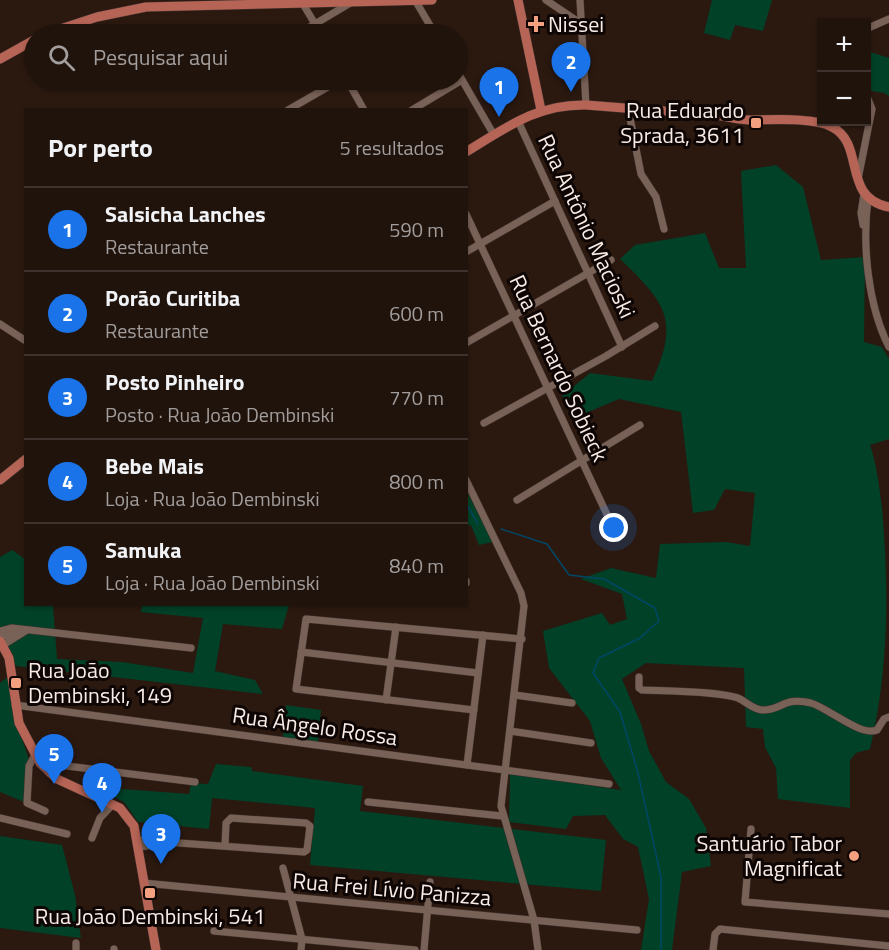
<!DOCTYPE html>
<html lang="pt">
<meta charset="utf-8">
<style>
body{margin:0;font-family:"Titillium Web",sans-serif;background:#2d201a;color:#f1f3f6}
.controls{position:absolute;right:18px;top:18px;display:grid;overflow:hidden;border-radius:0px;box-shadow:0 2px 4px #0004}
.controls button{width:54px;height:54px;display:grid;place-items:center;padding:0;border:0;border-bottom:2px solid #3d322d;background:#20130c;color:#f1f3f6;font:30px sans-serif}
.you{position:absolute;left:614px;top:528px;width:21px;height:21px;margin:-15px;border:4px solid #fff;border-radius:50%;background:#1a73e8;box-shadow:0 0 0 9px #1a73e833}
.badge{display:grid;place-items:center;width:39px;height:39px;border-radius:50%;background:#1a73e8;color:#fff;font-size:20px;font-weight:700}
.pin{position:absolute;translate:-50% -50px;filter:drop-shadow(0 2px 3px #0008)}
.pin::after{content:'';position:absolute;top:32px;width:21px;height:18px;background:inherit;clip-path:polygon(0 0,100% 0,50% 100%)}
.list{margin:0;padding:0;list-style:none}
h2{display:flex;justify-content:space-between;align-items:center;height:78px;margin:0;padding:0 24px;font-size:26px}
h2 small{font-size:20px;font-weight:400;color:#a29e9d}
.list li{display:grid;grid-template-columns:39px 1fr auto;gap:18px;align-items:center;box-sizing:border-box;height:84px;padding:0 24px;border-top:2px solid #3d322d}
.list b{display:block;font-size:22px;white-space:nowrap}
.list p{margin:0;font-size:20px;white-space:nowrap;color:#a29e9d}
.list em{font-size:20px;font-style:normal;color:#a29e9d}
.icon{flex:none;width:33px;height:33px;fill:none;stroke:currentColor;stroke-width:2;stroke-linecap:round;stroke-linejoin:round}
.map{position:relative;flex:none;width:889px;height:950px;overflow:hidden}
.search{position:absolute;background:#20130c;box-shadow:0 2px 4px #0004;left:24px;top:24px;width:444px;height:66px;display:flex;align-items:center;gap:15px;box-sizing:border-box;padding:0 21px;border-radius:33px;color:#a29e9d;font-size:22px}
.panel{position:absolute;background:#20130c;box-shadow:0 2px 4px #0004;left:24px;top:108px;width:444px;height:498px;border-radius:0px}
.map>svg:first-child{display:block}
.green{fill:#004128}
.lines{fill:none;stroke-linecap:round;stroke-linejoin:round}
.stream{stroke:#004766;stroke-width:1.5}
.minor-casing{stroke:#41322e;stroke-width:8}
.major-casing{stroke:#41322e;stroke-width:10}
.minor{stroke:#786156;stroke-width:7}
.major{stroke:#b56455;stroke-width:9}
.poi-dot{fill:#f2a07f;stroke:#0e0604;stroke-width:2}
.labels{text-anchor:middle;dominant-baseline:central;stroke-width:6;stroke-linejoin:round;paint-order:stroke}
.poi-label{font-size:22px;fill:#f9ebe5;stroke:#0e0604;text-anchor:start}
.street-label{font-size:22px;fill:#f9ebe5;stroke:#0e0604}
</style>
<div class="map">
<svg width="889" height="950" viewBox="0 0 889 950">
<rect width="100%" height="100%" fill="#2b1910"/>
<!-- green -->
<g class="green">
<path d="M712,0H772L763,31L735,25L730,40L704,33Z"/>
<path d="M867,51L889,58V96C882,90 874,94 867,88Z"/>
<path d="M776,165L803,187L821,260L865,257L864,342L882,347L889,359V439L870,445C877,465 879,486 882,508C889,589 889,669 870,749L856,753L850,760V808L778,799L776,768L765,747L763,729L746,727L744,668L646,663L622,679L641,724L649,751L666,782L689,799L706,828L711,866L682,872L672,950H641L649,899L638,847L623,839L605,815L573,816L566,829L509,822L510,774L621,790L601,758L590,721L549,668L543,631L602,613L610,625L627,619L622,594L581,579L611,568L656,578L660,544L726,542L750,546L755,493L725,489L714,510L693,513L681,412L619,399L574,418L562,396L590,373L652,381C680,320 666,303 620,259L635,245L705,233L719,268H746L741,171Z"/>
<path d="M466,490L493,542L479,545L471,525H467Z"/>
<path d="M12,550L25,559L26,604L53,605L57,659L122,662L193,673L203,618L141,612L142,605H289L282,629L223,624L215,671L255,680L263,694L16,666L0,635V557Z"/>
<path d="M9,676L16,721L29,760L24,802L0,792V683Z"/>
<path d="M286,705L321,710L318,742L283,738Z"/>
<path d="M216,764L251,767L252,771L363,786L360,811L606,840L601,891L310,865L315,808L212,798L209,829L138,822L124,802L96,787L189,794L191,783L208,784Z"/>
<path d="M0,836L62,845L75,895L81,938L0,928Z"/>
</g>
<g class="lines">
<!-- stream -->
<g class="stream">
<path d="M466,503L478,524"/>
<path d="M501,529L547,544L569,575L604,579L655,608L659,621L640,638L599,658L593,673L620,712L638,773L661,877V950"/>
</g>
<!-- minor casing -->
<g class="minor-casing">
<g id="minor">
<path d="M415,0L435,34"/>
<path d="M546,0L583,25"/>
<path d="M580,0L586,105"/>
<path d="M303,4L321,34"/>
<path d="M866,29L889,19"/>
<path d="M298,34L352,2"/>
<path d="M416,34L430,26"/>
<path d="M458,73L494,135"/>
<path d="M347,80L364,110"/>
<path d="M628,108L641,174L656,197L664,229"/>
<path d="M288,110L340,80"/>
<path d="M412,110L462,80"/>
<path d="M518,121L622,347"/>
<path d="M858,179L872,109L866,94"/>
<path d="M868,199C862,245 868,306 889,347"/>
<path d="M466,214L618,538"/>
<path d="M863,225L861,213L864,194"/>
<path d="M466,252L555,201"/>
<path d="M0,324L26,341"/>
<path d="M466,343L611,260"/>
<path d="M484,423L606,356L655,326"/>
<path d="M466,480L521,593L524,606L501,806L534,920L538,950"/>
<path d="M517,500L640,425"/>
<path d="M466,581V583"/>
<path d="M0,631L12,628L191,648"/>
<path d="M0,637L22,632"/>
<path d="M3,645L27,630"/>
<path d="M301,652L478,673"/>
<path d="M639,677V688L642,690C665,691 718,691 738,698C747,702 752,709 762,710C781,711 784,696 811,703C828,708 861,737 877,730L884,719L889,717"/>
<path d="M515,695L572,703"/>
<path d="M386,700L396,627"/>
<path d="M15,705L609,784"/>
<path d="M474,710L296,689L306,619L522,639"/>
<path d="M510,731L591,743"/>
<path d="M35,755L29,766L27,803L45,811"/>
<path d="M467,765L483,635"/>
<path d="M49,773L59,765L195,782"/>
<path d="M368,802L502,816"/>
<path d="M0,818L67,834"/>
<path d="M751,829L745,902L889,914"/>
<path d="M92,838L100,818L113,804"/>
<path d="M137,840L304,852L307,850L310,826L306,823L231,818L226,823L225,846"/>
<path d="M138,847L148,846L156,841"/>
<path d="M283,868L302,939L301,950"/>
<path d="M144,883L637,930"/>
<path d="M214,931L415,950"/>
<path d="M76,950V943"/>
<path d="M114,950V949"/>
<path d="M424,950L430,882"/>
<path d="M713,950L715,934L720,929L889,946"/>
</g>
</g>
<!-- major casing -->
<g class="major-casing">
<g id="major">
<path d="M518,0L541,110"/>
<path d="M45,34L97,17L146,7L432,0"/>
<path d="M0,59L34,40"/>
<path d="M466,152C507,127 537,104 586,105C629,108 671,112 714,115C726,116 738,120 750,120C772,120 813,117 832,127C866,144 841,198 889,207"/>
<path d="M0,480L26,459"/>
<path d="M0,641L9,658L19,723L40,763L57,779L120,808L134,826L156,950"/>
</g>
</g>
<!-- minor -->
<use href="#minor" class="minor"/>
<!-- major -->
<use href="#major" class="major"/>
</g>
<!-- markers -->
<g class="poi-dot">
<path d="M533 15h6v6h6v6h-6v6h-6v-6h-6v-6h6z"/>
<rect x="750" y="117" width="12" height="12" rx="3"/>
<rect x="10" y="677" width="12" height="12" rx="3"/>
<circle cx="854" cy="856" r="6"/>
<rect x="144" y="887" width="12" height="12" rx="3"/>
</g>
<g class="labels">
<!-- poi labels -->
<g class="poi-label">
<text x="548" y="24">Nissei</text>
<text x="744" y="110" text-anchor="end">Rua Eduardo<tspan x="744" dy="25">Sprada, 3611</tspan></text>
<text x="28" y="670">Rua João<tspan x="28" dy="25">Dembinski, 149</tspan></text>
<text x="842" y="843" text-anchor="end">Santuário Tabor<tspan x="842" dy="25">Magnificat</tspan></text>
<text x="150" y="916" text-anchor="middle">Rua João Dembinski, 541</text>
</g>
<!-- street labels -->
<g class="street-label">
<text transform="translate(587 226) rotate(65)">Rua Antônio Macioski</text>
<text transform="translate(559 368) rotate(65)">Rua Bernardo Sobieck</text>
<text transform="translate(315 726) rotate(8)">Rua Ângelo Rossa</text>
<text transform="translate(392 889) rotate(5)">Rua Frei Lívio Panizza</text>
</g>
</g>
</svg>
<div class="controls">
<button>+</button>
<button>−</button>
</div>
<div class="you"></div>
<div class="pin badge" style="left:499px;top:117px">1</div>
<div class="pin badge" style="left:571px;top:92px">2</div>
<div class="pin badge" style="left:161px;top:864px">3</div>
<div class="pin badge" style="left:102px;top:813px">4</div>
<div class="pin badge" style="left:54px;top:784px">5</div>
<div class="search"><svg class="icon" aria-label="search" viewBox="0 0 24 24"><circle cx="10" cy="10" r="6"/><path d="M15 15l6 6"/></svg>Pesquisar aqui</div>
<section class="panel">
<h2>Por perto<small>5 resultados</small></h2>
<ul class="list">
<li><span class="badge">1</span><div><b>Salsicha Lanches</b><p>Restaurante</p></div><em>590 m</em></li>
<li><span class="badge">2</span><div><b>Porão Curitiba</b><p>Restaurante</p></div><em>600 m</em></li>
<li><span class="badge">3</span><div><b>Posto Pinheiro</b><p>Posto · Rua João Dembinski</p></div><em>770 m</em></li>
<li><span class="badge">4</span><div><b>Bebe Mais</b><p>Loja · Rua João Dembinski</p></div><em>800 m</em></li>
<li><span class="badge">5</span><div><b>Samuka</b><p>Loja · Rua João Dembinski</p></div><em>840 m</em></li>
</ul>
</section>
</div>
